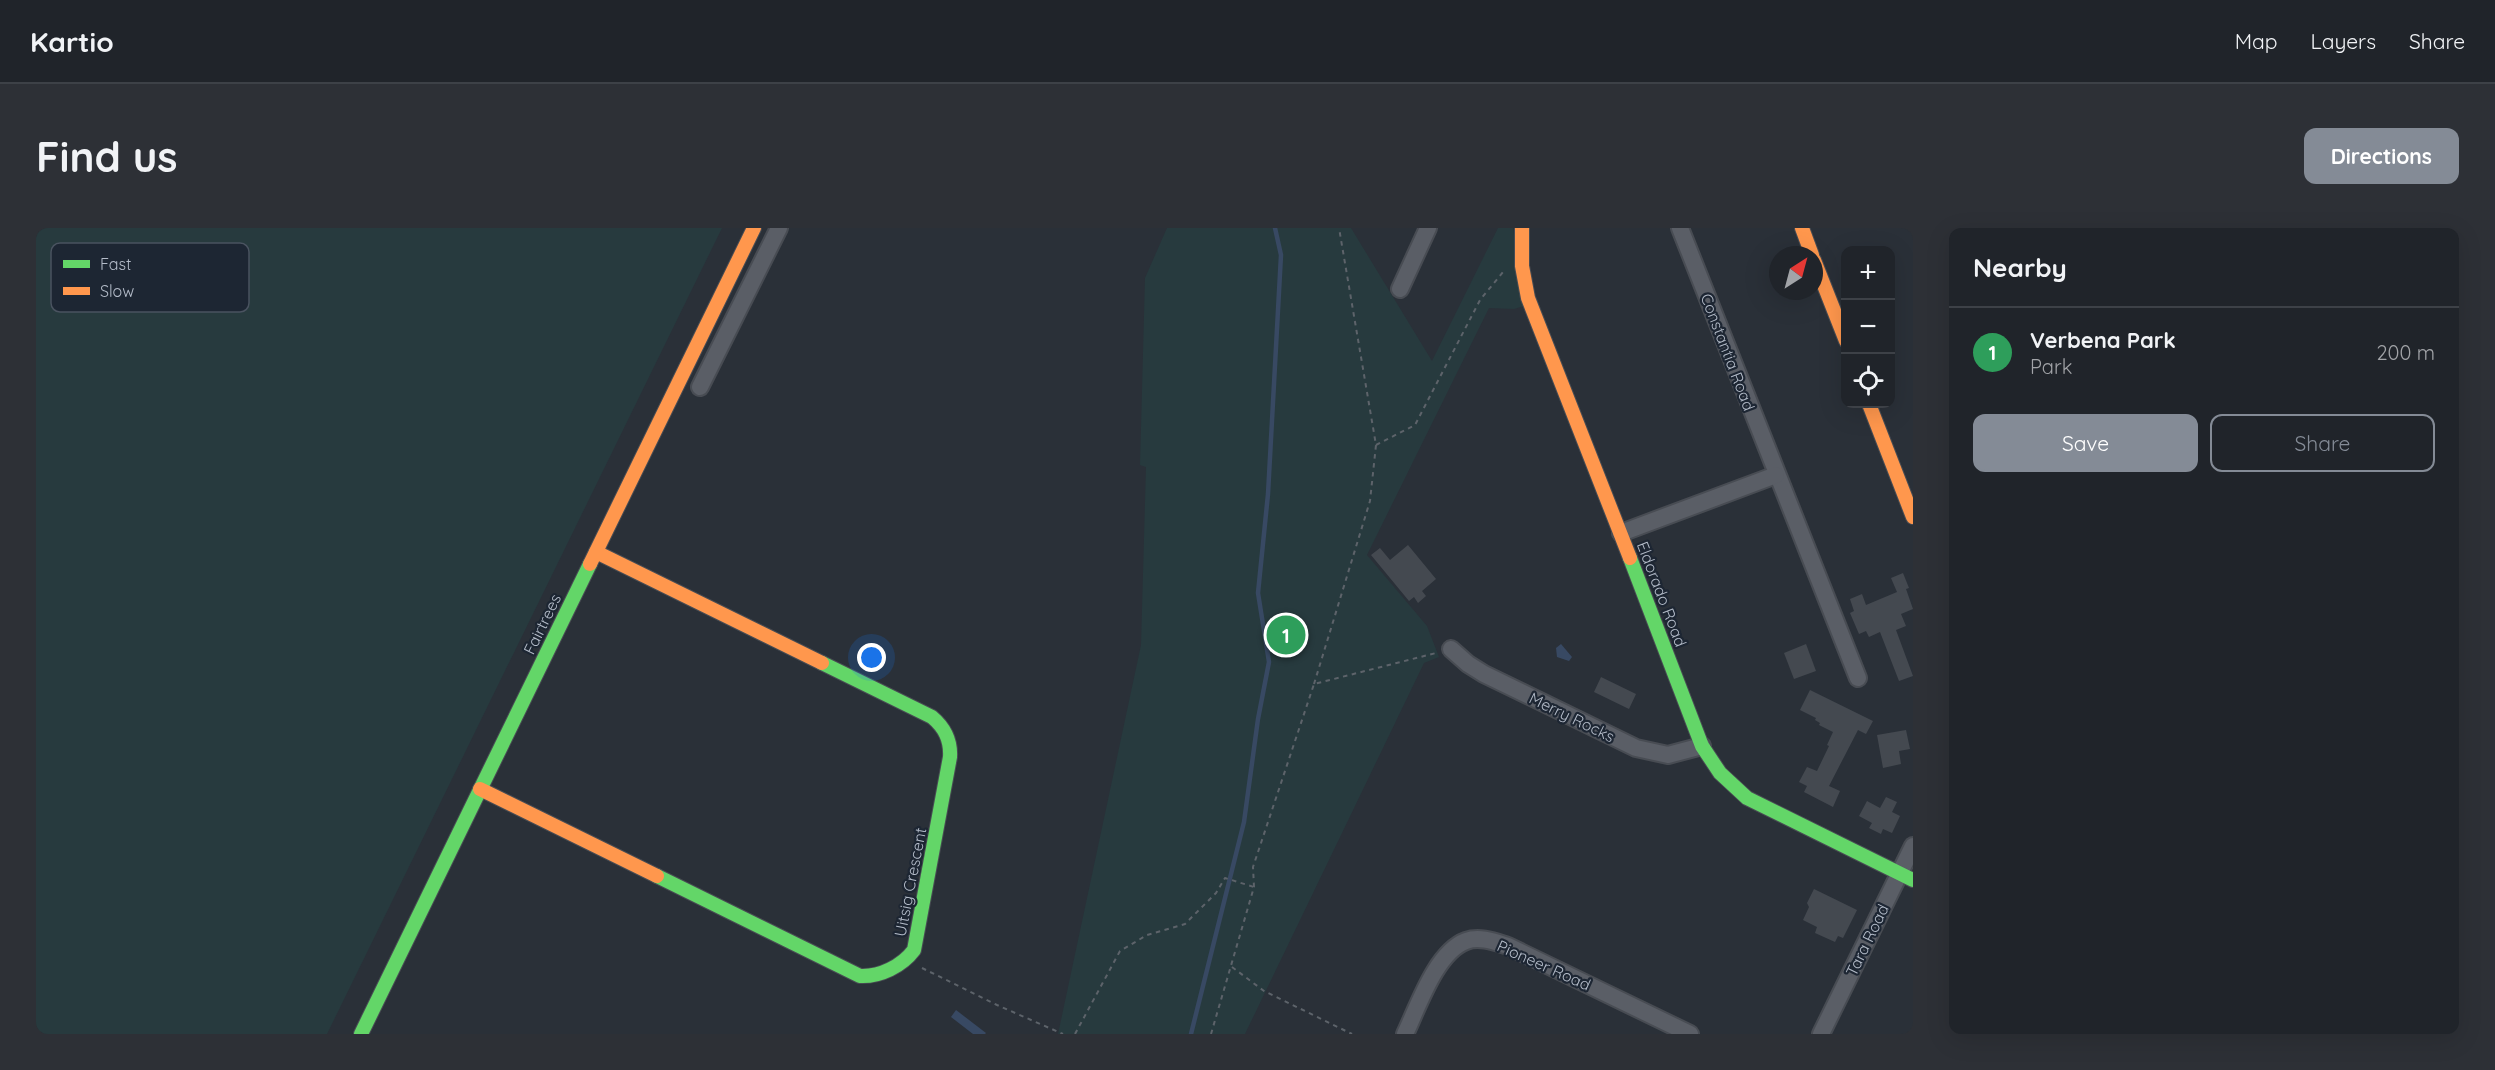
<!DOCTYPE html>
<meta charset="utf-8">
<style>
body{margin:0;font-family:Quicksand,sans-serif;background:#2d3036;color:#f1f3f6}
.controls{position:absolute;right:18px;top:18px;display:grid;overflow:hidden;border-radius:12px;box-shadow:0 6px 24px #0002}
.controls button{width:54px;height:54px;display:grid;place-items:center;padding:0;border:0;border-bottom:2px solid #3d4147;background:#20242a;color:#f1f3f6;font:30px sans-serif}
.compass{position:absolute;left:1733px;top:18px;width:54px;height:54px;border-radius:50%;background:#20242a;box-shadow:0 6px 24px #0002;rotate:36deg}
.you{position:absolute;left:836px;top:430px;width:21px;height:21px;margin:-15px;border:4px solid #fff;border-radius:50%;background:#1a73e8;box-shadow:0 0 0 9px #1a73e833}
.badge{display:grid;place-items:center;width:39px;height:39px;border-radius:50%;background:#848b96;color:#fff;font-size:20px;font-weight:700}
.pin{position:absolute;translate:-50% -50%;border:3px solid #fff;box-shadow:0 2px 6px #0006}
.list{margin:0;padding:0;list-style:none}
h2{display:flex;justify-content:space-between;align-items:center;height:78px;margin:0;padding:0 24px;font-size:26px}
h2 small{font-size:20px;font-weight:400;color:#a2a4a8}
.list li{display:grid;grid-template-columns:39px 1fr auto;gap:18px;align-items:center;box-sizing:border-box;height:90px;padding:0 24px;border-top:2px solid #3d4147}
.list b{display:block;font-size:22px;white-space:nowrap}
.list p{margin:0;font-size:20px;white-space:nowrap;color:#a2a4a8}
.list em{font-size:20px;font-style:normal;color:#a2a4a8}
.actions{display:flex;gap:12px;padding:18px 24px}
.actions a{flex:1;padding:14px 0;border:2px solid #848b96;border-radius:12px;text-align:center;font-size:21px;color:#848b96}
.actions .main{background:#848b96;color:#fff}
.icon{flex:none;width:33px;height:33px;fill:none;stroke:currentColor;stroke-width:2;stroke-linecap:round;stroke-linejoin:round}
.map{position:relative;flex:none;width:1877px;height:806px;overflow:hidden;border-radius:12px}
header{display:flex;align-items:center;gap:36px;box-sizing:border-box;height:84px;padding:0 30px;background:#20242a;border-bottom:2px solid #3d4147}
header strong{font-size:28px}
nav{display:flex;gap:33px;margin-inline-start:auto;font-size:21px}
.intro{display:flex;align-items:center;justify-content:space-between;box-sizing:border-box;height:144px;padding:0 36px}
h1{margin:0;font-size:42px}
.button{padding:15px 27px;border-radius:12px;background:#848b96;color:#fff;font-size:21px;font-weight:700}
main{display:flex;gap:36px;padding:0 36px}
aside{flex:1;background:#20242a;border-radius:12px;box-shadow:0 6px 24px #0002}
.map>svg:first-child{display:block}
.green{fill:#273a3e}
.water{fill:#384963}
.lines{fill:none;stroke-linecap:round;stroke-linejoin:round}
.stream{stroke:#384963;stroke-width:4.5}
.building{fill:#444950}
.street-casing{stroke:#484c53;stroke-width:20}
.fast-casing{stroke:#484c53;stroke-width:16}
.slow-casing{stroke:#484c53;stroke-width:16}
.path{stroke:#5d636a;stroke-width:2;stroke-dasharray:4.5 4.5;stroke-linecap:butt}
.street{stroke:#5a5e66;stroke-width:16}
.fast{stroke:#63d668;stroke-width:14}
.slow{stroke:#ff974d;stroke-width:14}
.labels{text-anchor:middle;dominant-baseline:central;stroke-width:4.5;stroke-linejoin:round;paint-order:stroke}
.street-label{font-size:16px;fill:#b4bcc9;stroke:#1d2633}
.key{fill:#1d2633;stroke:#4a5360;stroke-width:1.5}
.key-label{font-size:16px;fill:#b4bcc9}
</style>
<header>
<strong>Kartio</strong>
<nav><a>Map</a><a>Layers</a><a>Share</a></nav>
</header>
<div class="intro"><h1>Find us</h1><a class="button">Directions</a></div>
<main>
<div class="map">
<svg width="1877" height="806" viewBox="0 0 1877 806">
<rect width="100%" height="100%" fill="#2a3038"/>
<!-- green -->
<g class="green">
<path d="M0,0H686L291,806H0Z"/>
<path d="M1131,0H1315L1396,133L1462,0H1477L1488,78L1478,81L1453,80L1331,327L1391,398L1403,429L1388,435L1209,806H1022L1105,417L1110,239L1104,237L1109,50Z"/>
</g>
<!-- water -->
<g class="water">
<path d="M1525,416L1536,429L1533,433L1521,429L1520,420Z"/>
<path d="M920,782L950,805L949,806H937L915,789Z"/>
</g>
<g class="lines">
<!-- stream -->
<path class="stream" d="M1155,806L1208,594L1222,491L1233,434L1222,365L1232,266L1245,27L1239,0"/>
</g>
<!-- building -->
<g class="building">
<path d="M1372,317L1400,351L1386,363L1390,368L1382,375L1378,369L1373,373L1335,327L1344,320L1354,332Z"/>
<path d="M1867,345L1873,360L1870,361L1877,381L1865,386L1870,398L1860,402L1877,448L1863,453L1844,404L1833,409L1830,403L1823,406L1814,385L1818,383L1814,371L1826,366L1830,377L1861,364L1855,350Z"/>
<path d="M1770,416L1780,443L1758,451L1748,425Z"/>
<path d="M1565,449L1600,466L1593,481L1558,464Z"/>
<path d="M1774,462L1837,493L1830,506L1822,502L1793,558L1804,563L1797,579L1768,564L1771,558L1763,554L1771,539L1781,543L1793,518L1791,517L1797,504L1783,497L1784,495L1779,492L1780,490L1764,482Z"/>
<path d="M1870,502L1874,521L1863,523L1865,536L1847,540L1841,507Z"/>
<path d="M1850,569L1861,574L1856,584L1864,588L1856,605L1847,601L1845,606L1833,600L1836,595L1823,588L1831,573L1844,580Z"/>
<path d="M1778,661L1821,682L1807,710L1802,708L1799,714L1779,705L1781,699L1767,692L1773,679L1771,675Z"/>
</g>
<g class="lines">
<!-- street casing -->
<g class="street-casing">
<g id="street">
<path d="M1644,0L1822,450"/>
<path d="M1364,61L1392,0"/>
<path d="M664,159L743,0"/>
<path d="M1585,305L1740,247"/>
<path d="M1415,421L1432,436L1448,446L1600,520L1632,527L1666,518"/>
<path d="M1369,806C1382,779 1400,724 1430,713C1444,708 1459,714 1472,718L1654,806"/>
<path d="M1785,806L1877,618"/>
</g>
</g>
<!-- fast casing -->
<g class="fast-casing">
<g id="fast">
<path d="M1594,330L1666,518L1684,545L1711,570L1877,652"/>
<path d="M621,648L824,748C844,749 866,738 878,722L914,529C915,512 909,500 896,489L786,435"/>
<path d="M325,806L554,336"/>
</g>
</g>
<!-- slow casing -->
<g class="slow-casing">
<g id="slow">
<path d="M1486,0V38L1492,70L1594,330"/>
<path d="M1766,0L1776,27"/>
<path d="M1778,32L1810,113"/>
<path d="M1833,176L1877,289"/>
<path d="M560,324L786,435"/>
<path d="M554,336L718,0"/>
<path d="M444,561L621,648"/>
</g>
</g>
<!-- path -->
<g class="path">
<path d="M1340,217L1379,197L1444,72L1467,44"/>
<path d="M1278,456L1334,273L1340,217L1303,0"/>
<path d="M1196,739L1228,763L1316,806"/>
<path d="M886,740L961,777L1027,806"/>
<path d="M1039,806L1084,723L1111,707L1149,696L1180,665L1189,650L1218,659"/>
<path d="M1175,806L1218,659L1217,639L1278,456L1400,425"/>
</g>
<!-- street -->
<use href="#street" class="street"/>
<!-- fast -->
<use href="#fast" class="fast"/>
<!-- slow -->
<use href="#slow" class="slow"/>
</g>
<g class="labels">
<!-- street labels -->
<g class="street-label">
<text transform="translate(1692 124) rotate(69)">Constantia Road</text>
<text transform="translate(1626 366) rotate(69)">Eldorado Road</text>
<text transform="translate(506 396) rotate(-64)">Fairtrees</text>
<text transform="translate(1536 489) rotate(26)">Merry Rocks</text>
<text transform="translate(874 654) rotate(-79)">Uitsig Crescent</text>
<text transform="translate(1831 712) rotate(-64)">Tara Road</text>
<text transform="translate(1508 737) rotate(24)">Pioneer Road</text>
</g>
</g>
<!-- legend -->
<rect x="15" y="15" width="198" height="69" rx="9" class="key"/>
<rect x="27" y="32" width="27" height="8" fill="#63d668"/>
<rect x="27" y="59" width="27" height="8" fill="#ff974d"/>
<g class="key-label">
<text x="64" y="42">Fast</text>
<text x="64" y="69">Slow</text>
</g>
</svg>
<div class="controls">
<button>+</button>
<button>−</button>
<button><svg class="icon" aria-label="locate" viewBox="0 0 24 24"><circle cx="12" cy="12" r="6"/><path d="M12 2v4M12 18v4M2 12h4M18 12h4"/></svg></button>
</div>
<svg class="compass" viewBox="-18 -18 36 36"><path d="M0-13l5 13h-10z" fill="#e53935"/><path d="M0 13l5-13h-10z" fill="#a2a4a8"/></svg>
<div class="you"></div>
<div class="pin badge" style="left:1250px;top:407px;background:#2e9e5b">1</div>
</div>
<aside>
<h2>Nearby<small></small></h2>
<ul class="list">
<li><span class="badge" style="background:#2e9e5b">1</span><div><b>Verbena Park</b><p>Park</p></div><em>200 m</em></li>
</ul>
<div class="actions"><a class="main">Save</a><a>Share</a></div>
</aside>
</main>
